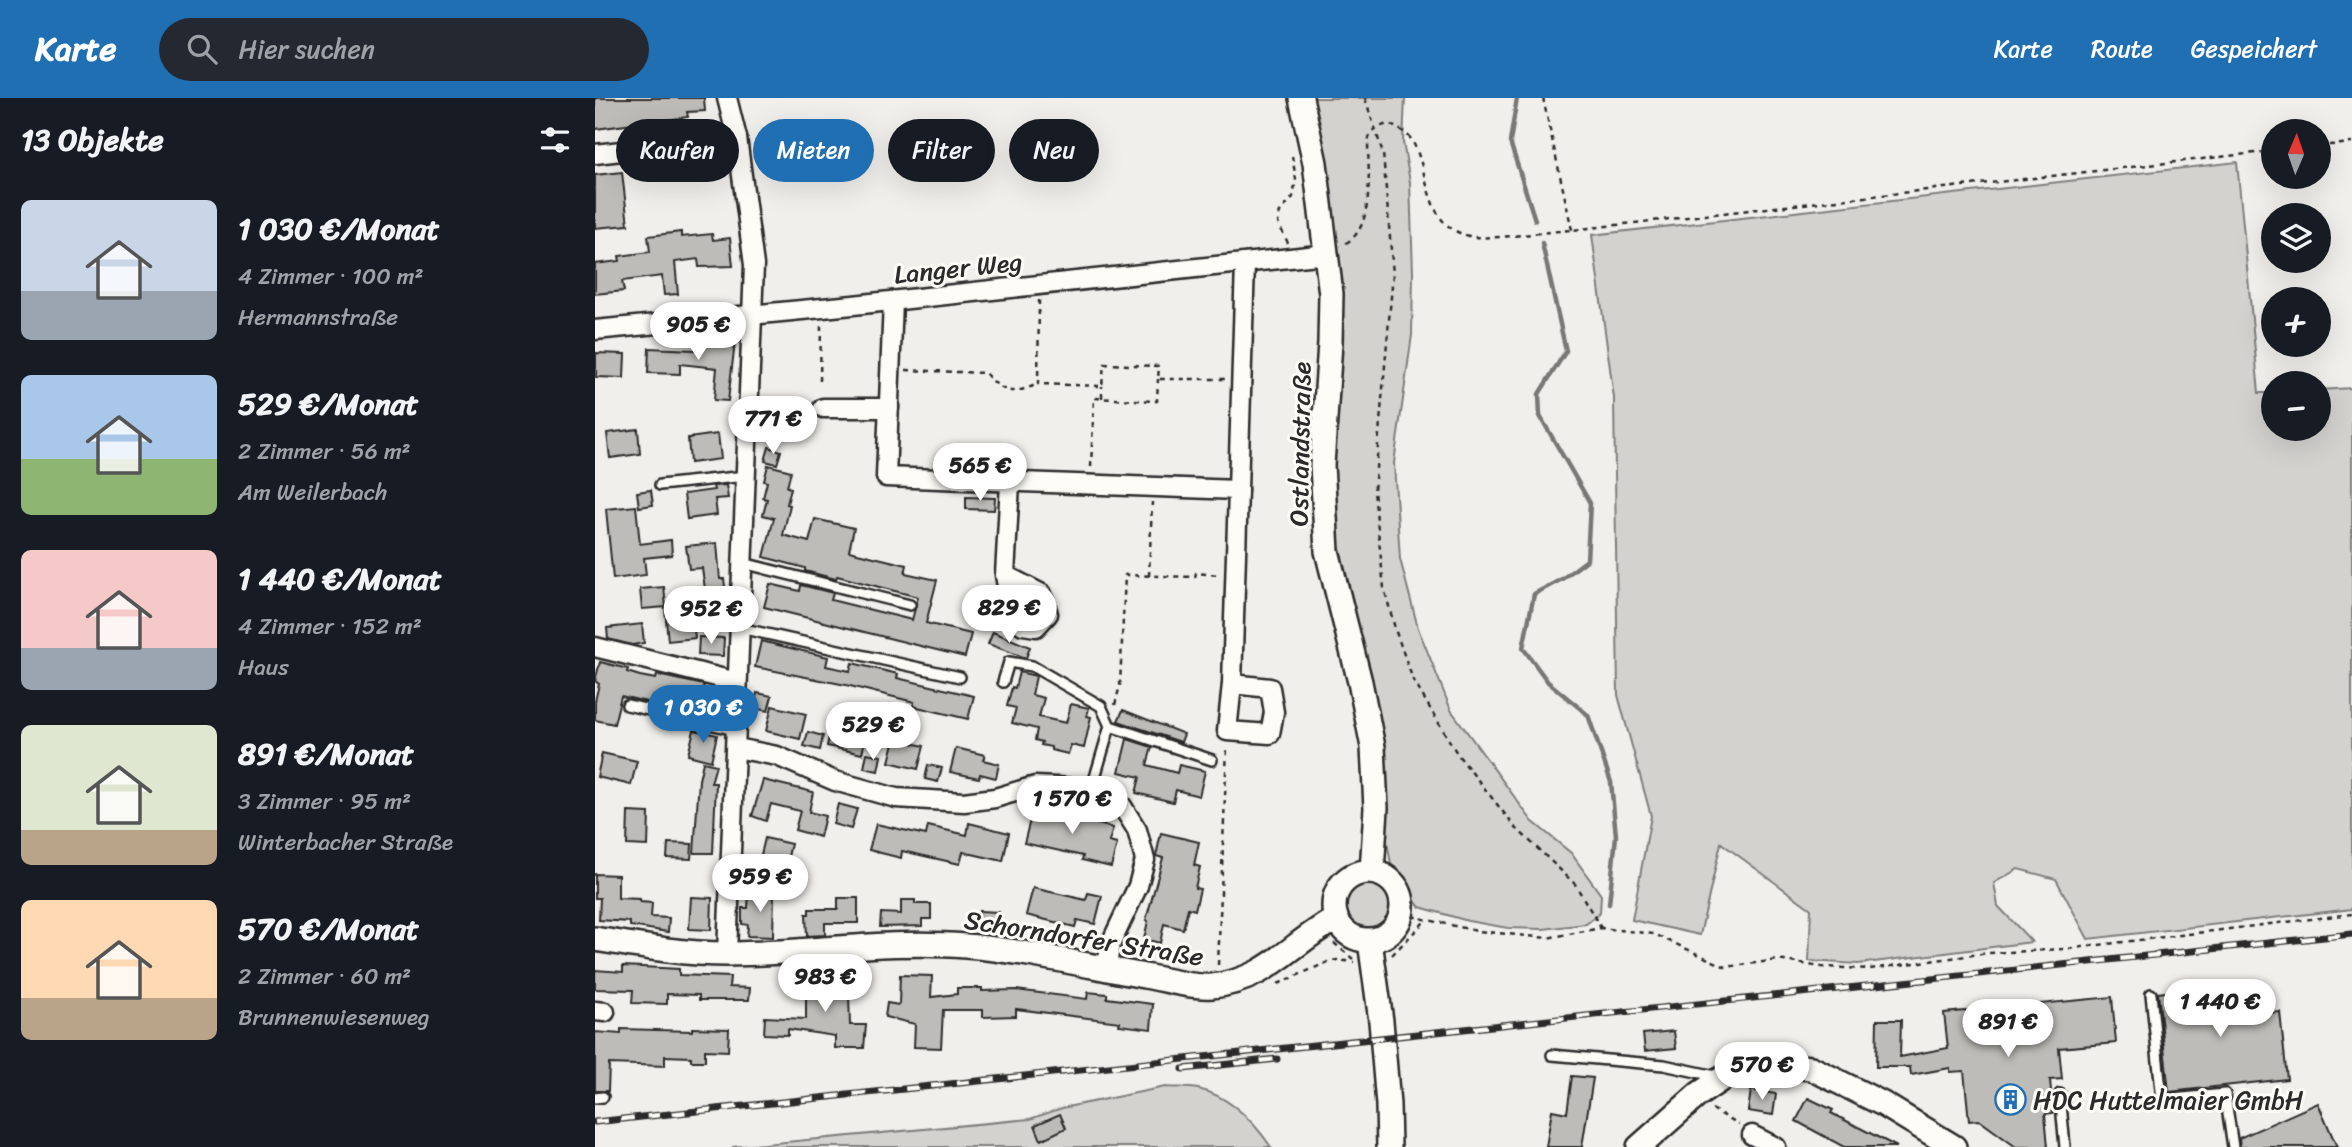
<!DOCTYPE html>
<html lang="de">
<meta charset="utf-8">
<style>
body{margin:0;font-family:Sriracha,sans-serif;background:#242831;color:#f1f3f6;height:100vh;display:flex;flex-direction:column;font-size:26px;white-space:nowrap}
*{box-sizing:border-box;margin:0}
p{font-size:23px;color:#9ea1a6}
.icon{flex:none;width:38px;height:38px;fill:none;stroke:currentColor;stroke-width:2;stroke-linecap:round;stroke-linejoin:round}
.map{position:relative;flex:1;overflow:hidden}
.details{display:flex;flex-direction:column;background:#171b24;width:595px}
.details>*{flex:none}
.guide{position:absolute;left:21px;top:21px;width:665px;height:63px;display:flex;gap:14px}
.needle{width:46px;rotate:2deg}
.controls{position:absolute;left:1666px;top:21px;display:grid;gap:14px}
.controls a{display:grid;place-items:center;width:70px;height:70px;border-radius:50%;background:#171b24;box-shadow:0 7px 28px #0002;font-size:35px}
.price{position:absolute;translate:-50% -60px;padding:0 16px;border-radius:24px;background:#fff;color:#222;font-size:23px;line-height:46px;filter:drop-shadow(0 2px 4px #0008)}
.price::after{content:'';position:absolute;left:50%;top:42px;width:21px;height:16px;margin-left:-10px;background:inherit;clip-path:polygon(0 0,100% 0,50% 100%)}
.price.selected{background:#1f6fb2;color:#fff}
ul{padding:0;list-style:none}
li{display:flex;align-items:center;gap:21px;height:175px;padding:0 21px}
li span{display:grid;place-items:center;flex:none;width:196px;height:140px;border-radius:10px;color:#555}
li>.icon{margin-inline-start:auto}
span .icon{width:84px;height:84px;fill:#fffc;stroke-width:1}
li b{font-size:30px}
h2{display:flex;justify-content:space-between;align-items:center;height:84px;padding:0 21px;font-size:30px}
.chip{padding:0 24px;border-radius:32px;background:#171b24;box-shadow:0 7px 28px #0002;font-size:24px;line-height:63px}
.chip.selected{background:#1f6fb2;color:#fff}
header{display:flex;align-items:center;gap:42px;box-sizing:border-box;height:98px;padding:0 35px;background:#1f6fb2;color:#fff}
header strong{font-size:33px}
nav{display:flex;gap:38px;margin-inline-start:auto;font-size:24px}
.search{width:490px;height:63px;background:#242831;display:flex;align-items:center;gap:18px;box-sizing:border-box;padding:0 24px;border-radius:38px;color:#9ea1a6;font-size:26px}
main{display:flex;flex:1;min-height:0}
.map>svg:first-child{display:block}
.green{fill:#d3d2cf;stroke:#7f7e7d;stroke-width:2}
.lines{fill:none;stroke-linecap:round;stroke-linejoin:round}
.stream{stroke:#777775;stroke-width:4.5}
.building{fill:#bdbcb8;stroke:#2b2b2b;stroke-width:2}
.service-casing{stroke:#2b2b2b;stroke-width:14}
.minor-casing{stroke:#2b2b2b;stroke-width:23}
.tertiary-casing{stroke:#2b2b2b;stroke-width:28}
.path{stroke:#2b2b2b;stroke-width:2.5;stroke-dasharray:5 5;stroke-linecap:butt}
.service{stroke:#fdfcf7;stroke-width:9}
.minor{stroke:#fdfcf7;stroke-width:18}
.tertiary{stroke:#fdfcf7;stroke-width:23}
.rail-casing{stroke:#2b2b2b;stroke-width:7}
.rail{stroke:#fdfcf7;stroke-width:4.5;stroke-dasharray:13;stroke-linecap:butt}
.labels{text-anchor:middle;dominant-baseline:central;stroke-width:6;stroke-linejoin:round;paint-order:stroke}
.street-label{font-size:26px;fill:#2b2b2b;stroke:#fdfcf7}
.poi-label{font-size:26px;fill:#2b2b2b;stroke:#fdfcf7;text-anchor:start}
</style>
<header>
<strong>Karte</strong>
<div class="search"><svg class="icon" aria-label="search" viewBox="0 0 24 24"><circle cx="10" cy="10" r="6"/><path d="M15 15l6 6"/></svg>Hier suchen</div>
<nav><a>Karte</a><a>Route</a><a>Gespeichert</a></nav>
</header>
<main>
<section class="details">
<h2>13 Objekte<svg class="icon" aria-label="filters" viewBox="0 0 24 24"><path d="M4 7h16M4 17h16"/><circle cx="9" cy="7" r="2"/><circle cx="15" cy="17" r="2"/></svg></h2>
<ul>
<li><span style="background:linear-gradient(#c9d6e8 65%,#9aa5b1 0)"><svg class="icon" aria-label="home" viewBox="0 0 24 24"><path d="M3 11l9-7 9 7M6 9v11h12V9"/></svg></span><div><b>1 030 €/Monat</b><p>4 Zimmer · 100 m²</p><p>Hermannstraße</p></div></li>
<li><span style="background:linear-gradient(#a9c7e8 60%,#8fb573 0)"><svg class="icon" aria-label="home" viewBox="0 0 24 24"><path d="M3 11l9-7 9 7M6 9v11h12V9"/></svg></span><div><b>529 €/Monat</b><p>2 Zimmer · 56 m²</p><p>Am Weilerbach</p></div></li>
<li><span style="background:linear-gradient(#f6c9c9 70%,#9aa5b1 0)"><svg class="icon" aria-label="home" viewBox="0 0 24 24"><path d="M3 11l9-7 9 7M6 9v11h12V9"/></svg></span><div><b>1 440 €/Monat</b><p>4 Zimmer · 152 m²</p><p>Haus</p></div></li>
<li><span style="background:linear-gradient(#dfe7d0 75%,#b9a48a 0)"><svg class="icon" aria-label="home" viewBox="0 0 24 24"><path d="M3 11l9-7 9 7M6 9v11h12V9"/></svg></span><div><b>891 €/Monat</b><p>3 Zimmer · 95 m²</p><p>Winterbacher Straße</p></div></li>
<li><span style="background:linear-gradient(#ffd9b3 70%,#b9a48a 0)"><svg class="icon" aria-label="home" viewBox="0 0 24 24"><path d="M3 11l9-7 9 7M6 9v11h12V9"/></svg></span><div><b>570 €/Monat</b><p>2 Zimmer · 60 m²</p><p>Brunnenwiesenweg</p></div></li>
</ul>
</section>
<div class="map">
<svg width="1757" height="1049" viewBox="0 0 1757 1049">
<rect width="100%" height="100%" fill="#f0efeb"/>
<filter id="ink" filterUnits="userSpaceOnUse"><feTurbulence type="fractalNoise" baseFrequency=".0143" numOctaves="2"/><feDisplacementMap in="SourceGraphic" scale="14" xChannelSelector="R" yChannelSelector="G"/><feConvolveMatrix kernelMatrix="1 2 1 2 8 2 1 2 1" color-interpolation-filters="sRGB"/></filter>
<g filter="url(#ink)">
<g class="green">
<polygon points="717,0 810,0 808,44 815,84 818,175 817,237 799,365 805,461 823,530 856,612 937,723 976,755 1006,797 1005,815 991,826 948,831 913,830 873,823 825,809 819,802 806,776 796,766 792,744 792,696 786,635 748,485 738,415"/>
<polygon points="1642,64 1664,295 1678,295 1678,331 1724,331 1724,292 1757,290 1757,811 1493,841 1461,781 1423,771 1399,785 1403,808 1437,844 1263,866 1214,863 1216,811 1126,745 1105,837 1037,822 1056,718 1023,597 1019,300 997,137"/>
<circle cx="774" cy="807" r="25"/>
<path d="M 570,989 C 580,990 593,989 603,991 C 635,998 659,1024 676,1049 L 137,1049 L 435,1021 L 467,1010 Z"/>
</g>
<g class="lines">
<g class="stream">
<polyline points="922,0 915,44 940,122"/>
<polyline points="947,145 971,253 944,296 945,318 995,405 992,462 967,481 939,496 928,550 953,584 993,617 1016,684 1021,738 1014,806"/>
</g>
</g>
<g class="building">
<polygon points="0,0 109,0 110,13 92,14 93,19 0,31"/>
<polygon points="27,74 33,127 0,130 0,77"/>
<polygon points="86,134 86,139 117,136 118,142 135,140 138,168 104,169 103,161 80,164 83,196 69,197 67,178 27,183 29,193 0,196 0,166 25,163 24,158 55,154 53,138"/>
<polygon points="103,239 140,244 133,303 119,302 122,270 85,266 85,276 53,275 54,250 101,252"/>
<polygon points="1,255 30,256 29,280 1,279"/>
<polygon points="43,331 45,356 15,360 12,335"/>
<polygon points="123,336 126,361 95,365 93,340"/>
<polygon points="174,349 186,353 182,366 170,363"/>
<polygon points="173,367 196,373 192,389 196,390 192,406 195,407 188,437 214,444 220,421 259,430 254,453 312,467 310,475 342,482 331,525 376,536 370,559 169,509 175,486 205,493 206,487 238,495 236,502 317,522 323,499 242,478 241,481 210,473 210,470 169,459 179,420 168,417 172,401 168,400 172,384 169,383"/>
<polygon points="131,387 133,400 120,401 122,417 92,421 89,396 119,392 118,388"/>
<polygon points="56,392 58,407 44,409 42,394"/>
<polygon points="371,399 400,400 399,412 371,411"/>
<polygon points="41,408 45,446 76,442 77,457 49,460 51,477 18,481 11,411"/>
<polygon points="122,445 125,481 129,481 132,503 112,505 107,470 94,471 91,448"/>
<polygon points="69,489 71,509 47,511 45,491"/>
<polygon points="96,506 100,540 73,543 70,510"/>
<polygon points="47,526 49,545 37,547 13,541 12,530"/>
<polygon points="398,534 435,549 431,560 393,546"/>
<polygon points="104,539 129,540 128,558 103,557"/>
<polygon points="166,543 233,559 231,568 255,573 257,565 303,576 302,580 379,598 373,621 318,608 319,604 251,587 160,569"/>
<polygon points="5,564 33,571 32,574 45,578 61,581 62,577 109,587 107,595 121,598 118,611 57,598 56,605 26,598 19,626 0,622 0,603 4,586 0,583"/>
<polygon points="424,574 441,578 437,597 449,600 444,619 471,625 476,606 494,610 492,618 496,619 489,650 476,647 473,656 456,652 456,649 446,647 447,644 440,642 442,631 417,625 421,610 412,608 417,589 420,590"/>
<polygon points="162,595 177,598 173,613 159,610"/>
<polygon points="177,608 211,616 205,641 171,633"/>
<polygon points="528,612 589,636 586,644 523,623"/>
<polygon points="237,625 272,633 267,656 232,648"/>
<polygon points="99,632 122,637 116,663 93,657"/>
<polygon points="213,634 228,638 225,652 209,648"/>
<polygon points="300,641 329,648 323,671 294,664"/>
<polygon points="532,641 557,649 552,667 582,675 584,667 610,673 604,698 581,692 578,704 541,695 545,679 524,674"/>
<polygon points="361,650 390,657 388,662 404,666 401,680 385,676 384,680 355,674"/>
<polygon points="7,655 42,663 36,687 2,679"/>
<polygon points="272,655 286,658 283,673 269,670"/>
<polygon points="108,664 121,667 116,685 121,685 118,755 99,755 104,682"/>
<polygon points="333,667 347,670 343,684 330,681"/>
<polygon points="168,682 218,694 214,714 230,718 225,739 200,732 205,713 176,706 171,723 157,718"/>
<polygon points="243,706 262,711 256,731 238,726"/>
<polygon points="447,708 490,719 489,722 518,730 514,744 522,746 516,769 487,762 488,758 429,745 435,722 443,723"/>
<polygon points="33,714 54,715 53,748 32,747"/>
<polygon points="374,725 414,735 408,763 368,754 365,766 307,753 306,760 274,752 281,726 331,737 333,728 372,737"/>
<polygon points="566,735 604,744 599,767 605,769 600,790 605,791 600,812 593,810 588,831 569,826 565,845 549,841 553,823 551,822 568,760 561,758"/>
<polygon points="170,740 196,746 190,771 164,765"/>
<polygon points="73,745 97,746 96,761 72,760"/>
<polygon points="0,776 23,777 23,800 45,801 45,804 57,805 56,819 74,820 73,834 35,828 35,824 4,822 5,800 0,800"/>
<polygon points="438,790 491,802 493,795 507,798 500,826 482,822 480,829 431,817"/>
<polygon points="154,793 179,794 178,839 152,838 153,827 147,826 147,810 153,810"/>
<polygon points="96,799 117,800 116,832 94,831"/>
<polygon points="243,800 263,800 263,825 230,825 230,837 212,838 211,816 214,816 214,811 243,811"/>
<polygon points="306,802 320,802 320,806 336,806 336,821 327,821 327,828 285,829 286,815 306,816"/>
<polygon points="384,813 404,814 403,837 383,834"/>
<polygon points="28,868 84,871 84,877 135,879 134,889 155,890 154,902 104,902 104,897 72,896 72,906 37,905 38,892 0,891 0,872 28,874"/>
<polygon points="305,877 337,878 336,899 362,896 362,890 387,890 387,893 421,892 492,901 493,894 512,896 512,900 558,906 556,931 524,927 525,924 421,911 421,918 388,919 388,912 348,912 346,950 319,949 320,926 290,919 292,905 304,907"/>
<polygon points="258,878 259,898 254,898 255,927 271,927 269,950 240,950 240,938 193,931 193,937 169,936 170,919 211,921 211,885 223,885 222,880"/>
<polygon points="1657,884 1661,916 1685,914 1692,981 1574,994 1563,895"/>
<polygon points="1517,899 1521,945 1464,950 1467,981 1455,982 1458,1015 1450,1016 1453,1049 1421,1049 1384,1022 1374,1023 1369,973 1355,974 1355,970 1316,977 1315,969 1281,969 1282,922 1306,922 1305,959 1353,950 1349,915"/>
<polygon points="97,930 134,931 133,953 110,952 110,963 96,963 96,959 70,958 70,968 14,966 13,993 0,993 0,934 26,936 26,931 97,933"/>
<polygon points="1079,933 1081,950 1050,953 1048,936"/>
<polygon points="977,978 998,980 987,1049 951,1049 957,1012 972,1015"/>
<polygon points="1156,992 1181,996 1178,1017 1153,1013"/>
<polygon points="1213,1000 1238,1012 1236,1015 1302,1049 1249,1049 1201,1023"/>
<polygon points="1723,1005 1742,1049 1645,1049 1644,1040"/>
<polygon points="465,1016 471,1030 446,1042 440,1027"/>
</g>
<g class="lines">
<defs>
<g id="service">
<polyline points="65,387 151,378"/>
<polyline points="148,465 315,507"/>
<polyline points="145,530 365,579"/>
<polyline points="408,584 414,564 437,568 506,608 515,628 496,693"/>
<polyline points="32,607 141,632"/>
<polyline points="515,628 617,662"/>
<polyline points="1556,896 1567,1002 1630,996 1638,1049"/>
<polyline points="957,957 1069,967 1125,979"/>
<polyline points="1465,996 1470,1049"/>
<polyline points="0,1000 8,999"/>
</g>
<g id="minor">
<polyline points="132,0 142,40 159,167 132,856"/>
<polyline points="0,56 142,40"/>
<polyline points="298,203 291,379 643,392"/>
<polyline points="0,232 258,207 732,156"/>
<polyline points="228,310 294,310"/>
<polyline points="410,477 447,496 453,516 441,529 428,527 417,517 410,477 415,385"/>
<polyline points="0,549 142,584"/>
<polyline points="637,586 675,590 679,614 675,636 632,633 637,586 650,165"/>
<polyline points="141,650 182,658 240,683 301,700 369,704 400,700 440,688 481,690 498,694 527,708 542,732 550,762 543,788 516,845 511,871"/>
<polyline points="0,913 10,914"/>
<polyline points="1157,1037 1181,1049"/>
</g>
<g id="tertiary">
<polyline points="706,0 720,65 736,196 735,245 727,367 732,453 765,584 778,649 781,710 777,774"/>
<circle cx="773" cy="808" r="34"/>
<path d="M 0,841 C 43,848 88,856 132,856 C 212,856 290,841 371,848 C 431,853 489,867 549,878 C 570,881 596,890 617,888 C 674,882 695,845 741,821"/>
<polyline points="775,843 786,923 793,1007 794,1049"/>
<polyline points="1044,1049 1104,996 1128,980 1147,971 1173,966 1216,970 1288,1006 1359,1049"/>
</g>
</defs>
<use href="#service" class="service-casing"/>
<use href="#minor" class="minor-casing"/>
<use href="#tertiary" class="tertiary-casing"/>
<g class="path">
<polyline points="770,0 788,55 798,176 779,393 789,490 801,534 818,582 863,657 920,729 980,786 1006,830"/>
<polyline points="948,0 977,132"/>
<polyline points="1724,48 1757,45"/>
<polyline points="693,145 683,125 685,114 698,99 701,81 697,58"/>
<path d="M 751,145 C 780,129 773,73 773,44 C 776,30 781,29 794,26 C 802,30 811,34 816,41 C 836,73 827,127 874,138 C 896,143 952,133 977,132 L 1678,53"/>
<polyline points="444,202 443,286 507,288 509,266 564,268 563,281 632,281"/>
<path d="M 311,272 L 390,275 C 409,296 416,297 443,286"/>
<polyline points="225,283 226,228"/>
<polyline points="507,300 507,288"/>
<polyline points="169,309 211,312"/>
<polyline points="496,369 499,300 562,303 563,281"/>
<polyline points="554,478 557,404"/>
<polyline points="520,607 525,587 530,477 600,479 601,475 623,477"/>
<polyline points="807,816 882,833 952,840 1006,830 1059,836 1131,869 1183,862 1227,869 1275,871 1393,855 1471,851 1757,816"/>
<polyline points="739,845 758,861"/>
<polyline points="797,857 831,822"/>
<polyline points="623,867 632,650"/>
<polyline points="683,886 733,864 742,862 759,864"/>
<polyline points="1117,1011 1144,1026"/>
</g>
<use href="#service" class="service"/>
<use href="#minor" class="minor"/>
<use href="#tertiary" class="tertiary"/>
<defs>
<g id="rail">
<polyline points="588,971 682,961"/>
<polyline points="0,1024 1757,836"/>
</g>
</defs>
<use href="#rail" class="rail-casing"/>
<use href="#rail" class="rail"/>
</g>
</g>
<defs>
<symbol id="building-ring" viewBox="-11 -11 22 22"><circle r="9.5" fill="#fdfcf7" stroke="#1f6fb2" stroke-width="1.5"/><path d="M-4-6H4V6H1V3H-1V6H-4ZM-2.5-4.3h1.7v1.8h-1.7ZM.8-4.3h1.7v1.8H.8ZM-2.5-1h1.7V.8h-1.7ZM.8-1h1.7V.8H.8Z" fill="#1f6fb2"/></symbol>
</defs>
<g fill-rule="evenodd">
<use href="#building-ring" x="1398" y="984" width="35" height="35"/>
</g>
<g class="labels">
<g class="street-label">
<text transform="translate(363 170) rotate(-6)">Langer Weg</text>
<text transform="translate(705 346) rotate(-89)">Ostlandstraße</text>
<text transform="translate(489 840) rotate(9)">Schorndorfer Straße</text>
</g>
<g class="poi-label">
<text x="1438" y="1002">HDC Huttelmaier GmbH</text>
</g>
</g>
</svg>
<div class="controls">
<a><svg class="needle" viewBox="-14 -14 28 28"><path d="M0-13l5 13h-10z" fill="#e53935"/><path d="M0 13l5-13h-10z" fill="#9ea1a6"/></svg></a>
<a><svg class="icon" aria-label="layers" viewBox="0 0 24 24"><path d="M12 4l9 5-9 5-9-5zM3 14l9 5 9-5"/></svg></a>
<a>+</a>
<a>−</a>
</div>
<b class="price" style="left:103px;top:264px">905 €</b>
<b class="price" style="left:178px;top:358px">771 €</b>
<b class="price" style="left:385px;top:405px">565 €</b>
<b class="price" style="left:414px;top:547px">829 €</b>
<b class="price" style="left:116px;top:548px">952 €</b>
<b class="price selected" style="left:108px;top:647px">1 030 €</b>
<b class="price" style="left:278px;top:664px">529 €</b>
<b class="price" style="left:477px;top:738px">1 570 €</b>
<b class="price" style="left:165px;top:816px">959 €</b>
<b class="price" style="left:230px;top:916px">983 €</b>
<b class="price" style="left:1625px;top:941px">1 440 €</b>
<b class="price" style="left:1413px;top:961px">891 €</b>
<b class="price" style="left:1167px;top:1004px">570 €</b>
<div class="guide">
<a class="chip">Kaufen</a>
<a class="chip selected">Mieten</a>
<a class="chip">Filter</a>
<a class="chip">Neu</a>
</div>
</div>
</main>
